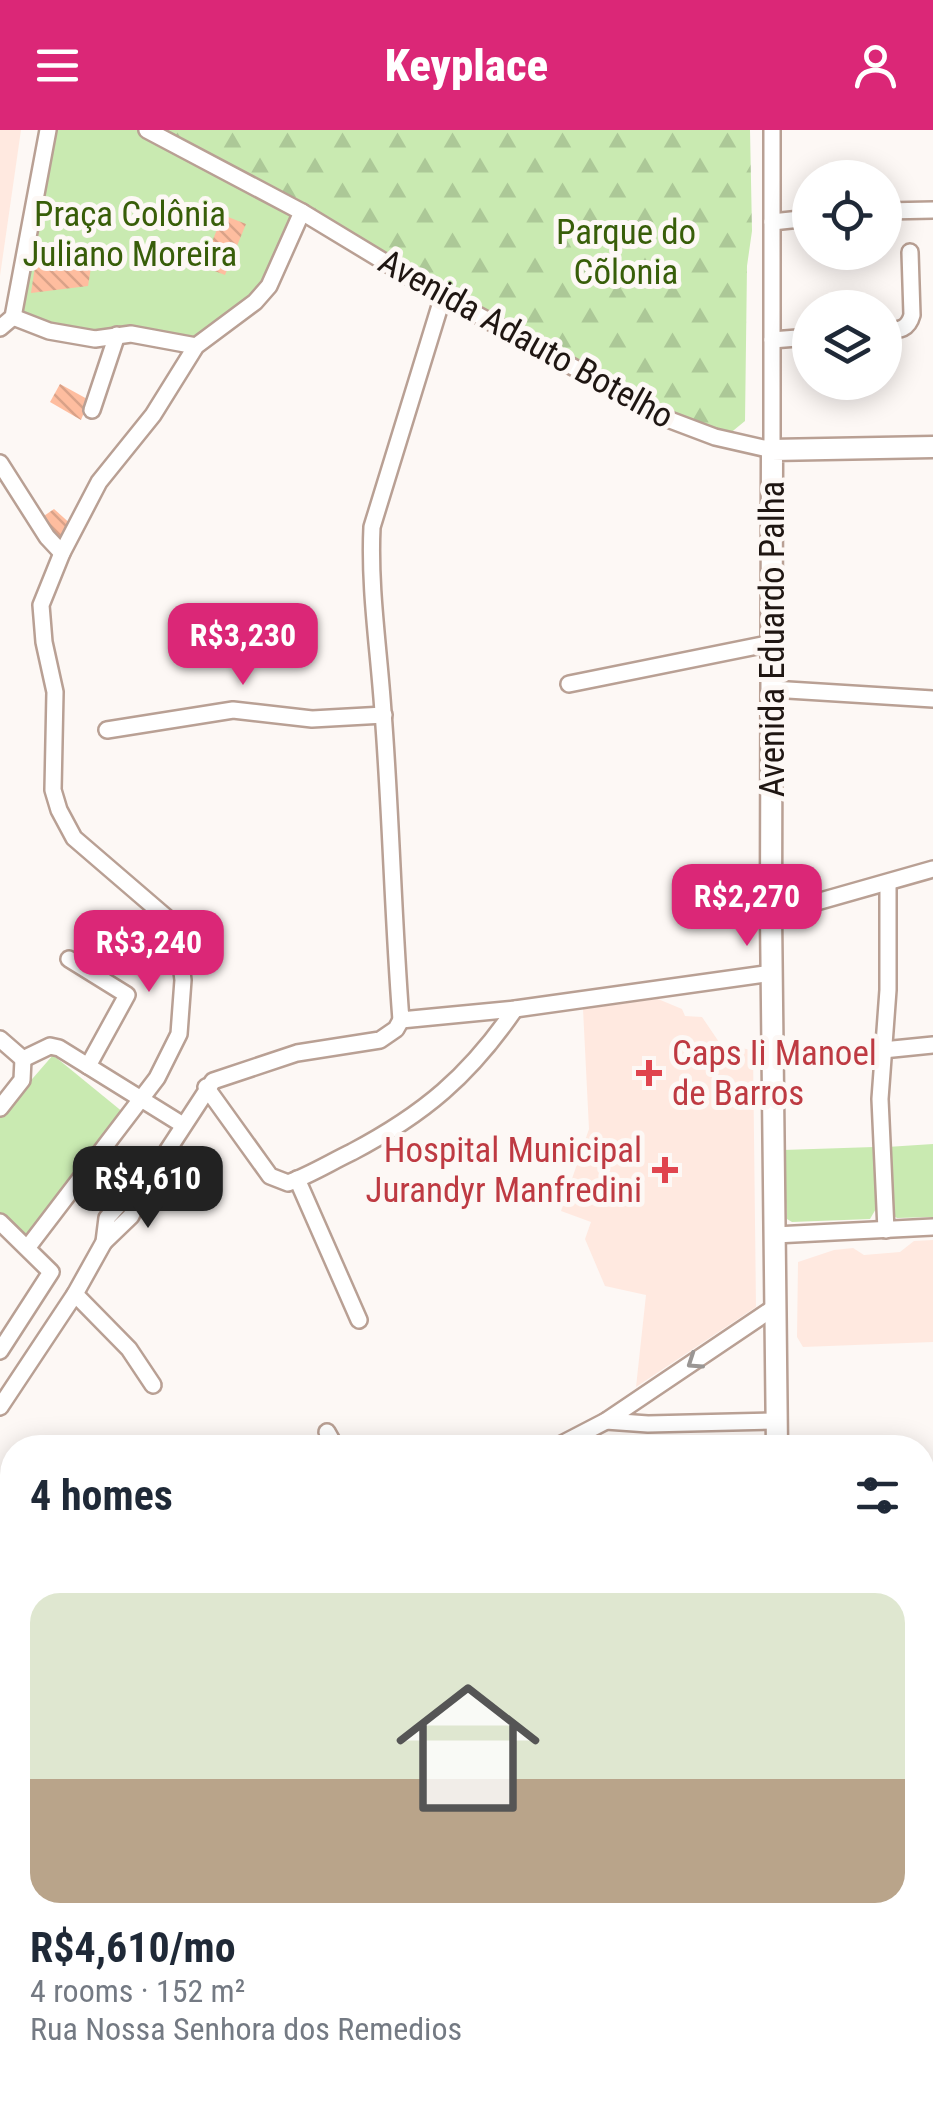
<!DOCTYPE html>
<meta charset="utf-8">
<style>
body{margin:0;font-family:"Roboto Condensed",sans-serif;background:#f2f2f3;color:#1f2937;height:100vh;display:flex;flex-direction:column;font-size:38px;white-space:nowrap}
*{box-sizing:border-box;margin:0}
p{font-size:32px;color:#747a83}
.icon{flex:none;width:55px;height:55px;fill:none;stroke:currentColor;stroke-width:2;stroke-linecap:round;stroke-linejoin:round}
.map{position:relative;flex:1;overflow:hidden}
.details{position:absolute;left:0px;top:1305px;width:935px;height:672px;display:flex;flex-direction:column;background:#fff;border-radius:40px 40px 0 0;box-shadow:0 5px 25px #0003}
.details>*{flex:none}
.controls{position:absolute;left:792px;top:30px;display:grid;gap:20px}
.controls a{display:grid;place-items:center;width:110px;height:110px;border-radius:50%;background:#fff;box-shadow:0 5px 25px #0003;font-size:50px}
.price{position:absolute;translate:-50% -85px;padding:0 22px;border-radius:20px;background:#db2777;color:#fff;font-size:32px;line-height:65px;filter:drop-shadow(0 2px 5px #0008)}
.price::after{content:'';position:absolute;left:50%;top:60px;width:30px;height:22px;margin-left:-15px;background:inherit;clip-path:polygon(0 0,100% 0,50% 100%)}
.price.active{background:#222;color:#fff}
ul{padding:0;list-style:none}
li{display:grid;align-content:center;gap:20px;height:530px;padding:0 30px}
li span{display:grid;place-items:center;height:310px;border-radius:30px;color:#555}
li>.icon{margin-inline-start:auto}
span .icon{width:180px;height:180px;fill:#fffc;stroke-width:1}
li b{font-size:42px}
h2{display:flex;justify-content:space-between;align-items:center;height:120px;padding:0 30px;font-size:42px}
header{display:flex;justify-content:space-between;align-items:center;height:130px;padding:0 30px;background:#db2777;color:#fff;font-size:45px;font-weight:800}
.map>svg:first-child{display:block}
.built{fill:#ffe9e0}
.forest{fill:url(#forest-firs)}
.park{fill:#c9eab1}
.building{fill:url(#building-back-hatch)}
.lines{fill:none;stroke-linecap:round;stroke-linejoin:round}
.minor-casing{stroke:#b9a094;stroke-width:20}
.tertiary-casing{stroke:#b9a094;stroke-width:25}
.minor{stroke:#fff;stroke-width:15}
.tertiary{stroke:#fff;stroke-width:20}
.oneway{stroke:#9a9694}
.health-dot{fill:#e0444e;stroke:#fdf8f5;stroke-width:4}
.labels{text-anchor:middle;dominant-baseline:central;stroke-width:10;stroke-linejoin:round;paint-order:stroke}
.park-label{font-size:35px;fill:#385e09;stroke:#fdf8f5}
.street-label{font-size:35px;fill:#1f1612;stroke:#fdf8f5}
.health-label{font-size:35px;fill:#be3a42;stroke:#fdf8f5;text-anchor:start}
</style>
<header><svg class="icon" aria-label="menu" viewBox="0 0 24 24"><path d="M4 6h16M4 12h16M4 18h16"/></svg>Keyplace<svg class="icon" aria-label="person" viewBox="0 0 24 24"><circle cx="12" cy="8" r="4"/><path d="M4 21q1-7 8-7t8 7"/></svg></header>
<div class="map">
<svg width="933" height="1977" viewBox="0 0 933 1977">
<defs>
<pattern id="forest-firs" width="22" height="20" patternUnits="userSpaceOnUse" patternTransform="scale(2.5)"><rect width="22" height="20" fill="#c9eab1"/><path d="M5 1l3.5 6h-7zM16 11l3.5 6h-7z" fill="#acc897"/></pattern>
<pattern id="building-back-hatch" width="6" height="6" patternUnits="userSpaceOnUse" patternTransform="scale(2.5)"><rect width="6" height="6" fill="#febd9f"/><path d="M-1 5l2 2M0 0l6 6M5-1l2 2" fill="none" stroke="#d9a288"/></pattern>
</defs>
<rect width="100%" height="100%" fill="#fdf8f5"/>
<g class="built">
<polygon points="0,0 21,0 0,146"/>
<polygon points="658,869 682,879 685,886 702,887 721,915 753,920 756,1177 636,1257 646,1165 605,1156 585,1109 591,1092 561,1081 589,999 583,879"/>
<polygon points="933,1110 933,1212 803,1217 797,1207 798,1132 834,1120 853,1118 864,1125 900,1122 914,1111"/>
</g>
<polygon class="forest" points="149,0 750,0 752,101 747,136 745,291 723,309 668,284"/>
<g class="park">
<polygon points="51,0 141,0 300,84 266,154 197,214 72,201 13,187"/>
<polygon points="53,925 124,983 26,1105 0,1083 0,986"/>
<polygon points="933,1014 933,1087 897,1088 891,1084 887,1017"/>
<polygon points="874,1017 877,1077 870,1089 792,1092 787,1089 783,1020"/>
<polygon points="0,1658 12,1677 12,1965 353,1965 360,1977 0,1977"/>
<polygon points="922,1758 933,1763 933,1907 923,1906"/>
</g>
<g class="building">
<polygon points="223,85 246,94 225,145 202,136"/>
<polygon points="38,116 93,125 88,156 31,163"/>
<polygon points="60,254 89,270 81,290 50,272"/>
<polygon points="54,379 73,396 60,420 38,390"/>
</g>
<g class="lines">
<defs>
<g id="minor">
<polyline points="147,0 302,82 421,154 670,290 715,307 772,320 772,0"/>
<polyline points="885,81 933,80"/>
<polyline points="772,92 810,88"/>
<path d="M 443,166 L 372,397 C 369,459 379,520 383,582 C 391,685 393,788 401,890 L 515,879 L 772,843"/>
<polyline points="13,187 49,201 95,209 131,204 196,216"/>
<polyline points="0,198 13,187 48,0"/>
<path d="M 885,201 C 899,200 908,200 912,185 L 910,122"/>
<polyline points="772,210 810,207"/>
<polyline points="92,280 117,205"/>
<polyline points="0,333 47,407 62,423"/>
<polyline points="569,554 772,513"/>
<polyline points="772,559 933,569"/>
<polyline points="107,600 233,580 312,589 384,585"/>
<polyline points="771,785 933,739"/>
<polyline points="69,829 127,865 88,936"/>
<polyline points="0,909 23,929"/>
<polyline points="883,920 933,915"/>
<polyline points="23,929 50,916 59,918 183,995"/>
<path d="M 206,957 L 270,1046 L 288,1053 C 310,1045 331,1032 352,1022 C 424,984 469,946 515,879"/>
<polyline points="0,978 22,950 23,929"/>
<polyline points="297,1049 359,1190"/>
<polyline points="0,1092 51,1142 0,1221"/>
<polyline points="886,1100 880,969 888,860 888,753"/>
<polyline points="775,1105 933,1097"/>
<polyline points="104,1112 131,1086 145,1055 213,951 297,923 380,910 396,899 401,890"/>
<polyline points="28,1117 157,948 179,904 183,850 179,819 167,788 74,708 59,680 53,660 55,562 44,512 41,475 62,423 99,352 153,285 196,216 255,172 269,156 302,82"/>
<polyline points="75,1164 129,1219 153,1255"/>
<polyline points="0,1277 75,1164 104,1112 107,1088 123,1070 145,1055"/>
<polyline points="606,1291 648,1294 777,1291"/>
<polyline points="327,1302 336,1318"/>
<polyline points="554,1318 606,1291 775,1177"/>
<polyline points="0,1374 12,1387"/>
<polyline points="922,1401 933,1401"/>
<polyline points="0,1630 12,1646"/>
<polyline points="922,1758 933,1763"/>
<polyline points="924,1907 933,1895"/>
<polyline points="378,1965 384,1977"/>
<polyline points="568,1965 569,1977"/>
<polyline points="867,1965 870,1977"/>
</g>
<g id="tertiary">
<polyline points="777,1318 771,785 772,320 933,317"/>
<polyline points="779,1977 780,1965"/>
</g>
</defs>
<use href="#minor" class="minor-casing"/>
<use href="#tertiary" class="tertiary-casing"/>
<use href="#minor" class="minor"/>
<use href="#tertiary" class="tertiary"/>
</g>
<defs><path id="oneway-chevron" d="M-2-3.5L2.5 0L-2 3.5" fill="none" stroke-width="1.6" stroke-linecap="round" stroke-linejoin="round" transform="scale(2.5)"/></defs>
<use class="oneway" href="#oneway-chevron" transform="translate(694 1232) rotate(146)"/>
<g class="health-dot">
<path d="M644 928h10v10h10v10h-10v10h-10v-10h-10v-10h10z"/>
<path d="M660 1025h10v10h10v10h-10v10h-10v-10h-10v-10h10z"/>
</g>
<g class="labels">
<g class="park-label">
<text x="130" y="84">Praça Colônia<tspan x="130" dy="40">Juliano Moreira</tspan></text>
<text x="626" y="102">Parque do<tspan x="626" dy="40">Cõlonia</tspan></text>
</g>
<g class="street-label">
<text transform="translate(526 209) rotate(29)">Avenida Adauto Botelho</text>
<text transform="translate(772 509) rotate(-90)">Avenida Eduardo Palha</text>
</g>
<g class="health-label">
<text x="672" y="923">Caps Ii Manoel<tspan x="672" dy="40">de Barros</tspan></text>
<text x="642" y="1020" text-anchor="end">Hospital Municipal<tspan x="642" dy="40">Jurandyr Manfredini</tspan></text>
</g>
</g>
</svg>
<div class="controls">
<a><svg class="icon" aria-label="locate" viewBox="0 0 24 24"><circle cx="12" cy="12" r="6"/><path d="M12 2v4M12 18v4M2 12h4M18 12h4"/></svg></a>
<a><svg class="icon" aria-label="layers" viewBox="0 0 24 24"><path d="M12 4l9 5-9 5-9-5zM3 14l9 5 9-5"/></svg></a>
</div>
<b class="price" style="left:243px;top:558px">R$3,230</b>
<b class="price" style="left:747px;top:819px">R$2,270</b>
<b class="price" style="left:149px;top:865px">R$3,240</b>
<b class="price active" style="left:148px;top:1101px">R$4,610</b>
<section class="details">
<h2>4 homes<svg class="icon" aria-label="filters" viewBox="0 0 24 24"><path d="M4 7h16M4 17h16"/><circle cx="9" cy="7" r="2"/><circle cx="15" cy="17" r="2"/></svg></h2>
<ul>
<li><span style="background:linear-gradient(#dfe7d0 60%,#b9a48a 0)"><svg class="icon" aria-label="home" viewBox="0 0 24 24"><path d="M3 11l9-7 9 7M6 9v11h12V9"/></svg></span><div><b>R$4,610/mo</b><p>4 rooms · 152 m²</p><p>Rua Nossa Senhora dos Remedios</p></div></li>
</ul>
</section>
</div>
